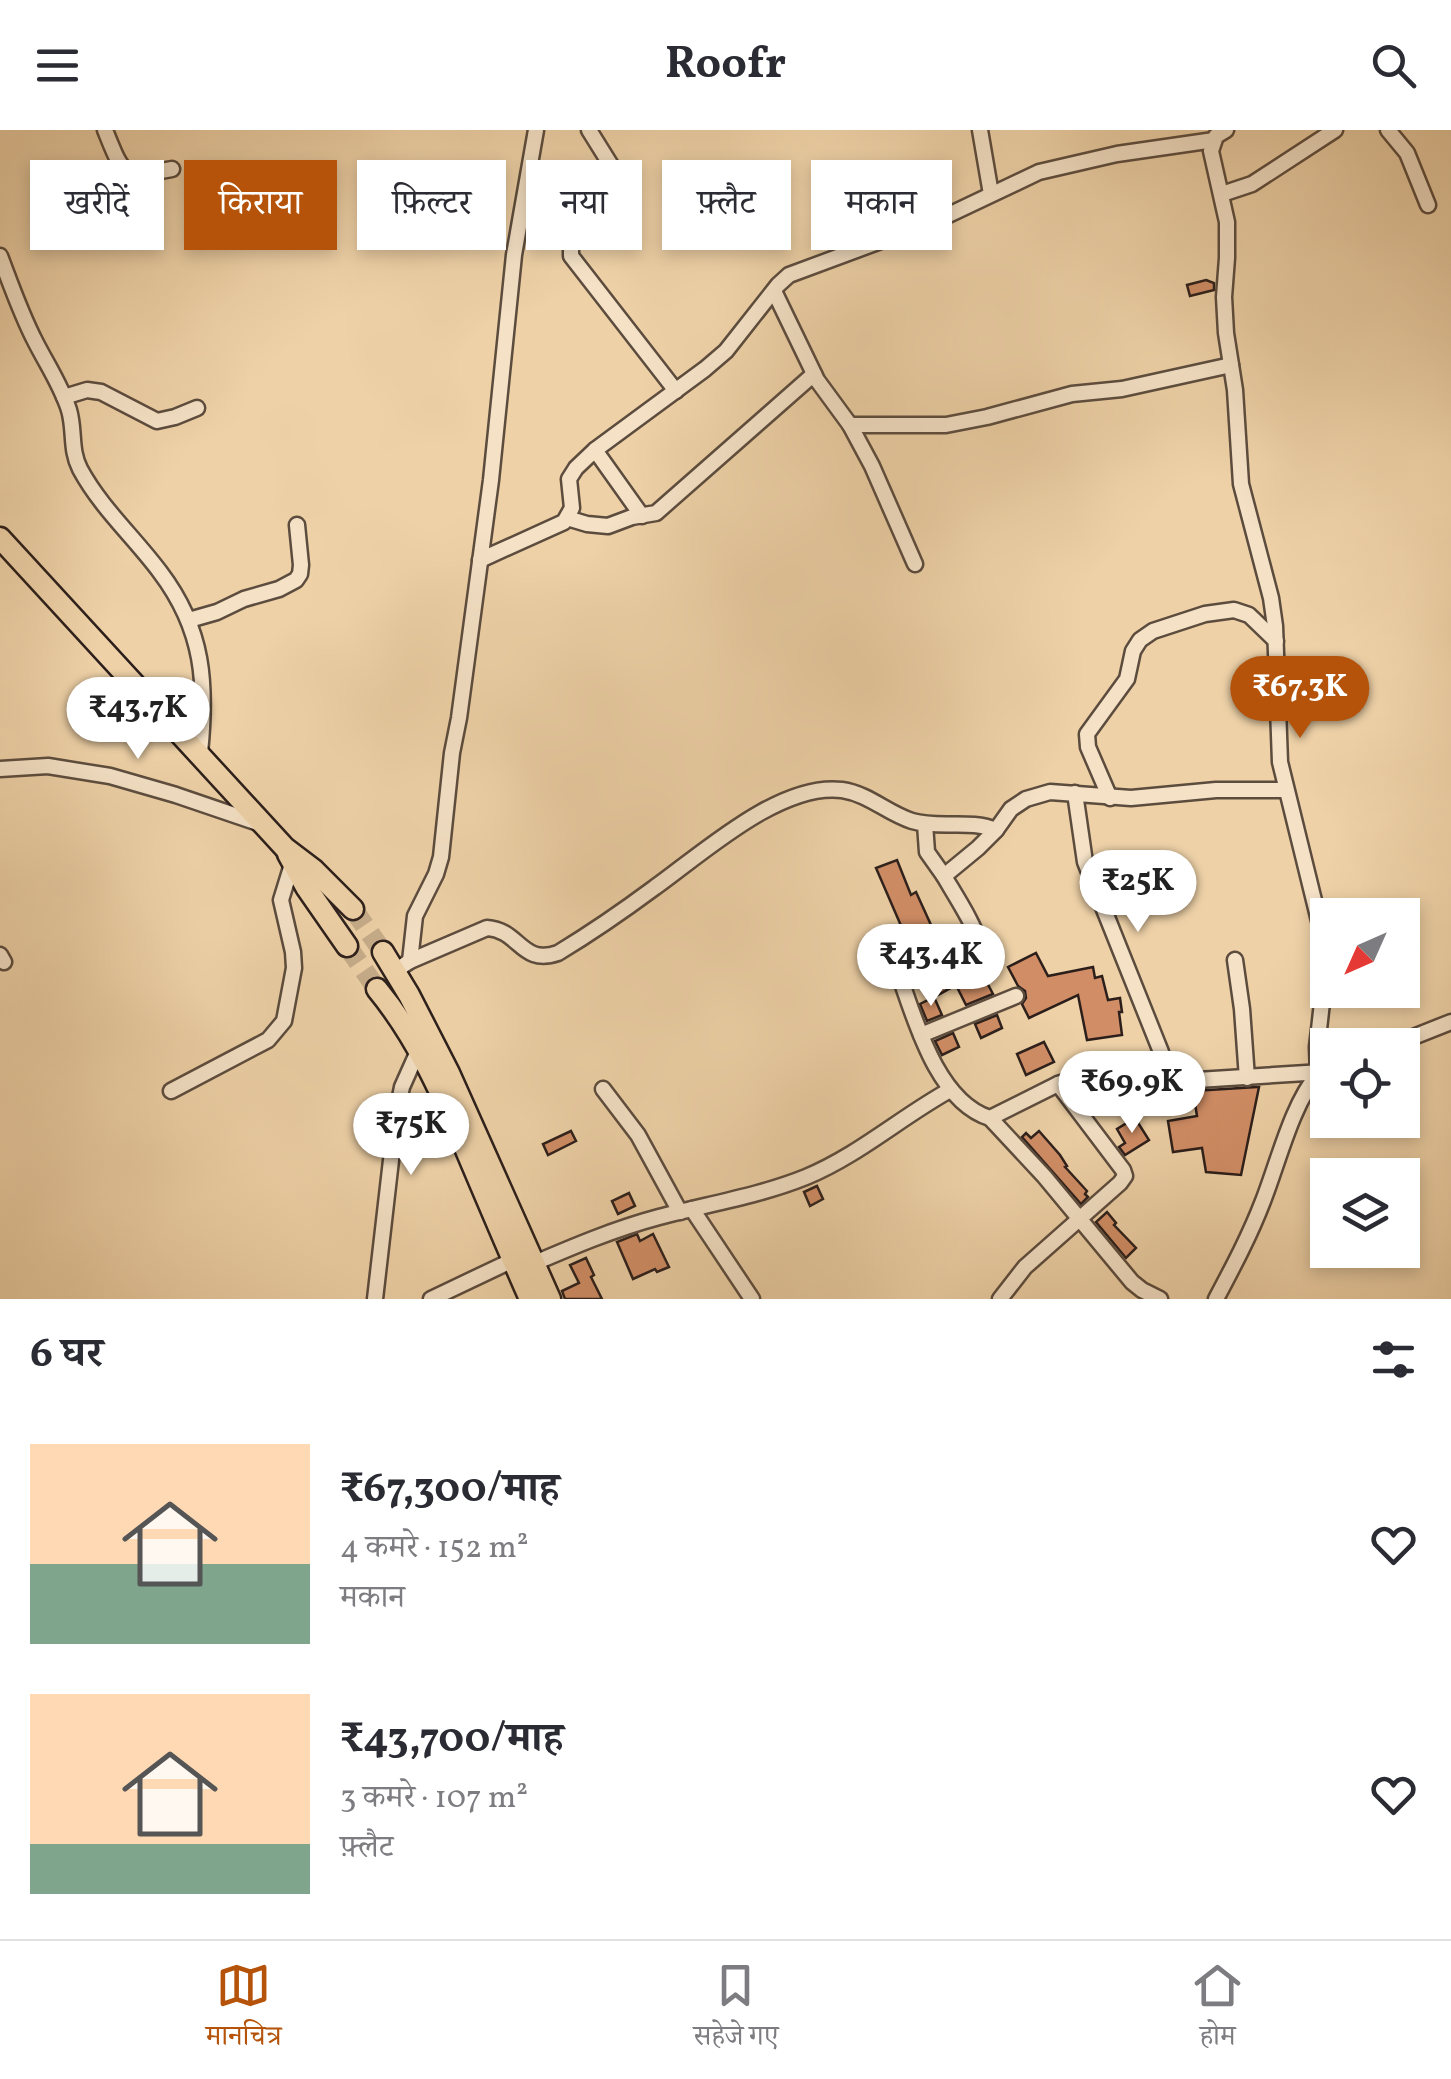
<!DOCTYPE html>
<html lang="hi">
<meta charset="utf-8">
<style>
body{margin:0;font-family:Vollkorn,"Noto Serif Devanagari",serif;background:#f2f2f3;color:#2b2b33;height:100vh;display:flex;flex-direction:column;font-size:38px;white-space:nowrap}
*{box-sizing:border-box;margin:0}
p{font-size:32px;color:#7c7c81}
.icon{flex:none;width:55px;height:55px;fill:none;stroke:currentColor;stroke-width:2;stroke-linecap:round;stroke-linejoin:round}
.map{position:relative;height:1169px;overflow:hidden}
.side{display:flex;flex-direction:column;background:#fff;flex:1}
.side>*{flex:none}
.guide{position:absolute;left:30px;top:30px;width:1392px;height:90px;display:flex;gap:20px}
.needle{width:65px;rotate:225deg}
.controls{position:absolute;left:1310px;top:768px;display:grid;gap:20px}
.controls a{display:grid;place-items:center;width:110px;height:110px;border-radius:0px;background:#fff;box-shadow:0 5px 15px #0003;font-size:50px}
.price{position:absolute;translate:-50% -85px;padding:0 22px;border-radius:35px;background:#fff;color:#222;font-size:32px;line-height:65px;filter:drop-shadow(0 2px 5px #0008)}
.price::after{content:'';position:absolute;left:50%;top:60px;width:30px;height:22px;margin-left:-15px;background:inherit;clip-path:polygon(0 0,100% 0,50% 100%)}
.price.on{background:#b45309;color:#fff}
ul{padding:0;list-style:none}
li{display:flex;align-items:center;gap:30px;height:250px;padding:0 30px}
li span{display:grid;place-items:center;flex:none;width:280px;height:200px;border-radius:0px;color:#555}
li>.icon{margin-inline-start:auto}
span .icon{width:120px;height:120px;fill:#fffc;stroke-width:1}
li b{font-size:42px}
h2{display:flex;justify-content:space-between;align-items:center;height:120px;padding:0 30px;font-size:42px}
.tag{padding:0 35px;border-radius:0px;background:#fff;box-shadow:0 5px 15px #0003;font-size:35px;line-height:90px}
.tag.on{background:#b45309;color:#fff}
header{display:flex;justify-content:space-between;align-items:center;height:130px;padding:0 30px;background:#fff;font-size:45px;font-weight:700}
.menu{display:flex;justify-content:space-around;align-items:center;height:140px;border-top:2px solid #e1e1e2;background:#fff;font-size:28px;color:#7c7c81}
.menu a{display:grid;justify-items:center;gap:5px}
.menu .on{color:#b45309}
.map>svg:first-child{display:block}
.building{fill:#d18e66;stroke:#2c1f1b;stroke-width:2.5}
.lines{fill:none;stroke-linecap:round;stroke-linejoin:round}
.highway-tunnel{stroke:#c7ad8b;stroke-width:20;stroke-dasharray:20 10;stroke-linecap:butt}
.minor-casing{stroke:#5c4c3e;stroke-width:19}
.highway-casing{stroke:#2c1f1b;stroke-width:25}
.minor{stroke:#f4e1c6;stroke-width:14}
.highway{stroke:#eed1a7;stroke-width:20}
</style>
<header><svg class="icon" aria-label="menu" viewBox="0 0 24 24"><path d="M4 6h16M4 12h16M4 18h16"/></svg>Roofr<svg class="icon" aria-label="search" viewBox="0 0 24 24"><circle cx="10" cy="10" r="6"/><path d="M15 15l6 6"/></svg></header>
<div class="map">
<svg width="1451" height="1169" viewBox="0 0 1451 1169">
<rect width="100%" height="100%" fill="#eed1a7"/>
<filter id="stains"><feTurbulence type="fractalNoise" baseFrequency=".002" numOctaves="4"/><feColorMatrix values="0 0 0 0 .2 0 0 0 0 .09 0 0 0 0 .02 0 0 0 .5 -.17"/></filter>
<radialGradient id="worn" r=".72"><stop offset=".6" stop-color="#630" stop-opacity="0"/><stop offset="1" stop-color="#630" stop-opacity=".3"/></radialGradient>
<g class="building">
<polygon points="1206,150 1214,153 1214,160 1190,166 1187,155"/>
<polygon points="897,730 911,765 916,762 931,795 875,822 871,813 902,798 876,738"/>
<polygon points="1036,823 1048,846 1093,837 1095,848 1102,846 1108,870 1120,868 1122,882 1119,882 1122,905 1087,910 1078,865 1029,888 1022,874 1026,868 1025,861 1018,856 1008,837"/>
<polygon points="948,840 956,855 938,865 929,850"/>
<polygon points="983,845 993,864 966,875 957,857"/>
<polygon points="934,867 942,885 927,891 920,874"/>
<polygon points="997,885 1002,898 981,908 975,894"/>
<polygon points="953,903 959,917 942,925 935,911"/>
<polygon points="1044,912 1054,932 1026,945 1017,924"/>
<polygon points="1257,957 1259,957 1241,1045 1206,1042 1202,1018 1173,1022 1168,991 1197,986 1193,961"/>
<polygon points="1135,988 1149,1010 1125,1025 1119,1017 1125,1013 1117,999"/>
<polygon points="571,1001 576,1011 548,1025 543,1014"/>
<polygon points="1039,1001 1060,1025 1067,1036 1065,1037 1087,1061 1085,1064 1088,1067 1081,1074 1022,1007 1026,1003 1031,1008"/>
<polygon points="817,1056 823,1069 810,1076 804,1062"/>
<polygon points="629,1063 635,1076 618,1084 612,1071"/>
<polygon points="1107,1082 1116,1093 1114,1095 1136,1118 1126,1128 1096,1092"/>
<polygon points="637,1104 640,1111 653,1104 669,1137 657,1142 655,1139 633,1149 617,1112"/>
<polygon points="586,1128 594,1145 591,1147 602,1169 565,1169 562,1161 579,1153 570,1135"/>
</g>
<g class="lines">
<g class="highway-tunnel">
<polyline points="353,779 383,822"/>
<polyline points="347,816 377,859"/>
</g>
<defs>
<g id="minor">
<path d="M 105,0 C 124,47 122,48 172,39"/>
<polyline points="589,0 622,53 623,63 571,113 571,126 676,261"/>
<polyline points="980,0 991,64"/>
<polyline points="1388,0 1407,23 1428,75"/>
<polyline points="1222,64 1252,54 1335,0"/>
<path d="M 0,126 C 11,155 21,184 35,211 C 46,233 61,255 69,280 C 75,300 70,320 80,339 C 101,378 134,407 160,442 C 204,500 207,554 200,623"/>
<polyline points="774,161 817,250 850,295 872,336 915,434"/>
<polyline points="64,267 87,260 101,262 157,291 175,287 197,278"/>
<polyline points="850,295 946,295 987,287 1072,264 1122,259 1231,235"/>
<polyline points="595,320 642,386"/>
<polyline points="567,388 587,394 608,396 632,387 656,383 814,244"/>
<polyline points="480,430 564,392 572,378 569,349 576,338 595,320 705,239 726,221 778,155 789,145 940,89 1039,42 1117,24 1214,10"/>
<polyline points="189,490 217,482 244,469 279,459 296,450 300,444 301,435 297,395"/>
<polyline points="0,639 48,636 110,646 176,665 261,694"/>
<polyline points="1075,663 1085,732 1161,922 1166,952"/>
<polyline points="1110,668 1088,617 1087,604 1127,549 1133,521 1140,510 1153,501 1205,484 1234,480 1249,485 1276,511"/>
<polyline points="925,694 927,722 944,746"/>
<path d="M 996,700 L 978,718 L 944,746 C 950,757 981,804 977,813 C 976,815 972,816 970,818 L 910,847 L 903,856 C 918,900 941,973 990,988 L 1058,954 L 1106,938 L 1166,952 L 1322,942"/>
<polyline points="0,825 4,832"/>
<polyline points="1235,830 1242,879 1247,948"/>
<polyline points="410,831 415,786 436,744 441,727 452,623 459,588 491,350 514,125 536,0"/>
<path d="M 395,841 L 410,831 L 487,798 C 520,800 521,836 558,823 C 591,803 623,781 654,758 C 702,724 780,652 842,660 C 869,664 887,683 912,691 C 939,699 971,689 996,700 L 1011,679 L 1026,669 L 1050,662 L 1131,668 L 1216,660 L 1285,660"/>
<polyline points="921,905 1016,866"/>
<polyline points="1393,915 1451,892"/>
<polyline points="603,959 638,1005 680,1082"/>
<polyline points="171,961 268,910 284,891 294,838 293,822 281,770 293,731"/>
<polyline points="990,988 1044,1046 1132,1152 1142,1160 1160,1169"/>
<polyline points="692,1079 752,1169"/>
<path d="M 530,1135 C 572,1117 614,1099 659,1087 C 708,1074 759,1066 806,1047 C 859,1025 901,987 950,960"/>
<polyline points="375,1169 396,987 402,957 419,919"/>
<polyline points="431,1169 513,1130"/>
<polyline points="1000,1169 1025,1137 1120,1053 1125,1046 1123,1040 1058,954"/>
<path d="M 1216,1169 C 1233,1137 1250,1105 1263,1071 C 1278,1033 1292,974 1318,944 L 1317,917 L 1323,864 L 1323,807 L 1280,632 L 1275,496 L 1271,468 L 1241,354 L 1235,260 L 1226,203 L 1224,167 L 1227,128 L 1227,92 L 1211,21 L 1216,6 L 1226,0"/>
</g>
<g id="highway">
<polyline points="0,408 285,718 314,740 353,779"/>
<polyline points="288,724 306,757 347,816"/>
<polyline points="383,822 409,865 449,943 550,1169"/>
<path d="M 377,859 C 415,905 439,958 463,1013 C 485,1065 507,1117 530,1169"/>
</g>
</defs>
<use href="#minor" class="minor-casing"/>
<use href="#highway" class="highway-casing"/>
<use href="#minor" class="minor"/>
<use href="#highway" class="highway"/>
</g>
<rect width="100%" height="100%" filter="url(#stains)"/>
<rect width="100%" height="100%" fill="url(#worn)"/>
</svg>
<div class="controls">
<a><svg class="needle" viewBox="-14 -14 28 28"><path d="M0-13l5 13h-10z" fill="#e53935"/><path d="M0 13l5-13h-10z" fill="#7c7c81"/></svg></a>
<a><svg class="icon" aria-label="locate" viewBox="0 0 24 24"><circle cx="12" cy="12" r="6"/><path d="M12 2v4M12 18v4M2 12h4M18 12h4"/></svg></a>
<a><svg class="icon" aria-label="layers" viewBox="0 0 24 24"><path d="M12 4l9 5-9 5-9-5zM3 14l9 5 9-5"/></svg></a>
</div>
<b class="price on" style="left:1300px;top:611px">₹67.3K</b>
<b class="price" style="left:138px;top:632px">₹43.7K</b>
<b class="price" style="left:1138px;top:805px">₹25K</b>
<b class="price" style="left:931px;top:879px">₹43.4K</b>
<b class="price" style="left:1132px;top:1006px">₹69.9K</b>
<b class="price" style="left:411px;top:1048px">₹75K</b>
<div class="guide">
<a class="tag">खरीदें</a>
<a class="tag on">किराया</a>
<a class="tag">फ़िल्टर</a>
<a class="tag">नया</a>
<a class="tag">फ़्लैट</a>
<a class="tag">मकान</a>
</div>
</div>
<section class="side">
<h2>6 घर<svg class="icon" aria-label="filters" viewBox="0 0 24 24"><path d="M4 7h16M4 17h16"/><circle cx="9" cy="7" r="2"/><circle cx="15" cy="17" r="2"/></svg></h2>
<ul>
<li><span style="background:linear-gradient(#ffd9b3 60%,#7fa58c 0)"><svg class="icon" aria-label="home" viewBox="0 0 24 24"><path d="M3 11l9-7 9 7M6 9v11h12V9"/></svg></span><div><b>₹67,300/माह</b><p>4 कमरे · 152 m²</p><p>मकान</p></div><svg class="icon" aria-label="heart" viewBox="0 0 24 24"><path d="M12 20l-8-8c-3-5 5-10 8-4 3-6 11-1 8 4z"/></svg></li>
<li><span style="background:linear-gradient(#ffd9b3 75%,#7fa58c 0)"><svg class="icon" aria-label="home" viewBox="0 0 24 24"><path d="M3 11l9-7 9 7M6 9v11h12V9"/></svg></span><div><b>₹43,700/माह</b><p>3 कमरे · 107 m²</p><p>फ़्लैट</p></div><svg class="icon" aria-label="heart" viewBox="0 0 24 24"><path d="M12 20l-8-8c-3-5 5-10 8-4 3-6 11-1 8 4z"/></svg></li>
</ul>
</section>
<nav class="menu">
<a class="on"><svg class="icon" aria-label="map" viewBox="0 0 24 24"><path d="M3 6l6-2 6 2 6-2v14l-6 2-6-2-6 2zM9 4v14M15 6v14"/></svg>मानचित्र</a>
<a><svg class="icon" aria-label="saved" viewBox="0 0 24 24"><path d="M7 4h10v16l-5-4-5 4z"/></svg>सहेजे गए</a>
<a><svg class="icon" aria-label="home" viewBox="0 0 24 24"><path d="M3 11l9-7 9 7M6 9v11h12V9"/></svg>होम</a>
</nav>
